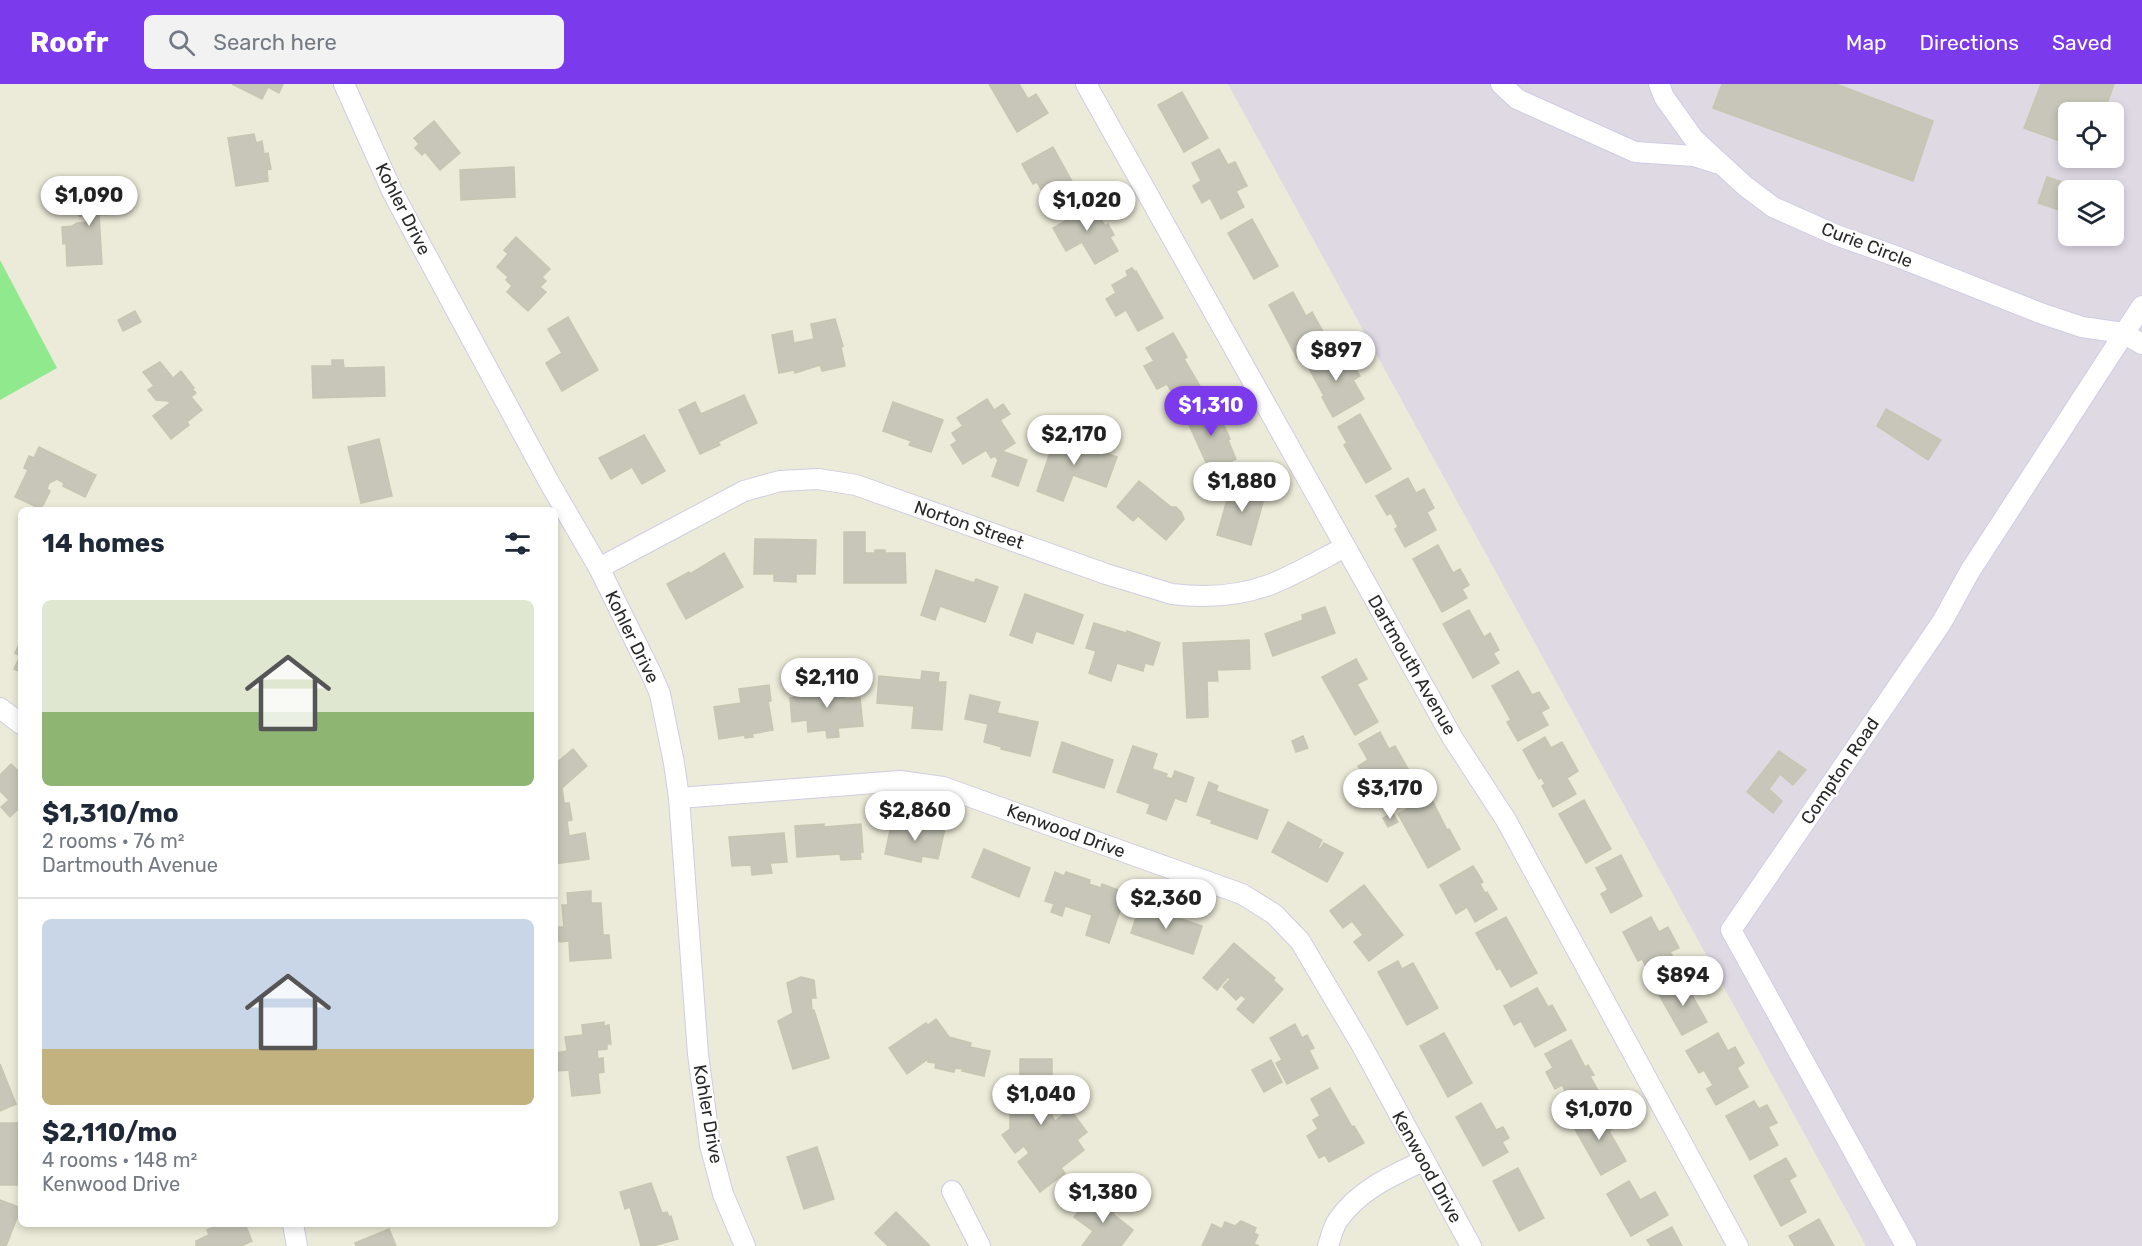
<!DOCTYPE html>
<meta charset="utf-8">
<style>
body{margin:0;font-family:Rubik,sans-serif;background:#f2f2f3;color:#1f2937;height:100vh;display:flex;flex-direction:column;font-size:22px;white-space:nowrap}
*{box-sizing:border-box;margin:0}
p{font-size:20px;color:#747a83}
.icon{flex:none;width:33px;height:33px;fill:none;stroke:currentColor;stroke-width:2;stroke-linecap:round;stroke-linejoin:round}
.map{position:relative;flex:1;overflow:hidden}
.panel{position:absolute;left:18px;top:423px;width:540px;height:720px;display:flex;flex-direction:column;background:#fff;border-radius:9px;box-shadow:0 3px 9px #0003}
.panel>*{flex:none}
.tools{position:absolute;left:2058px;top:18px;display:grid;gap:12px}
.tools a{display:grid;place-items:center;width:66px;height:66px;border-radius:9px;background:#fff;box-shadow:0 3px 9px #0003;font-size:30px}
.price{position:absolute;translate:-50% -51px;padding:0 14px;border-radius:21px;background:#fff;color:#222;font-size:20px;line-height:39px;filter:drop-shadow(0 2px 3px #0008)}
.price::after{content:'';position:absolute;left:50%;top:36px;width:18px;height:14px;margin-left:-9px;background:inherit;clip-path:polygon(0 0,100% 0,50% 100%)}
.price.on{background:#7c3aed;color:#fff}
ul{padding:0;list-style:none}
li{display:grid;align-content:center;gap:12px;height:318px;padding:0 24px}
li+li{border-top:2px solid #e0e1e3}
li span{display:grid;place-items:center;height:186px;border-radius:9px;color:#555}
li>.icon{margin-inline-start:auto}
span .icon{width:108px;height:108px;fill:#fffc;stroke-width:1}
li b{font-size:26px}
h2{display:flex;justify-content:space-between;align-items:center;height:72px;padding:0 24px;font-size:26px}
header{display:flex;align-items:center;gap:36px;box-sizing:border-box;height:84px;padding:0 30px;background:#7c3aed;color:#fff}
header strong{font-size:28px}
nav{display:flex;gap:33px;margin-inline-start:auto;font-size:21px}
.search{width:420px;height:54px;background:#f2f2f3;display:flex;align-items:center;gap:15px;box-sizing:border-box;padding:0 21px;border-radius:9px;color:#747a83;font-size:22px}
.map>svg:first-child{display:block}
.industrial{fill:#dfd9e4;fill-rule:evenodd}
.green{fill:#91e98e}
.building{fill:#c7c6b8;stroke:#c8c6b2;stroke-width:1.5}
.lines{fill:none;stroke-linecap:round;stroke-linejoin:round}
.minor-casing{stroke:#cfcde3;stroke-width:22}
.minor{stroke:#fff;stroke-width:20}
.labels{text-anchor:middle;dominant-baseline:central;stroke-width:4.5;stroke-linejoin:round;paint-order:stroke}
.street-label{font-size:18px;fill:#282828;stroke:#fff}
</style>
<header>
<strong>Roofr</strong>
<div class="search"><svg class="icon" aria-label="search" viewBox="0 0 24 24"><circle cx="10" cy="10" r="6"/><path d="M15 15l6 6"/></svg>Search here</div>
<nav><a>Map</a><a>Directions</a><a>Saved</a></nav>
</header>
<div class="map">
<svg width="2142" height="1162" viewBox="0 0 2142 1162">
<rect width="100%" height="100%" fill="#ecead8"/>
<path class="industrial" d="M 1228,0 L 2142,0 L 2142,1162 L 1866,1162 ZM 2068,28 L 2114,28 L 2114,74 L 2068,74 ZM 2068,106 L 2114,106 L 2114,152 L 2068,152 Z"/>
<polygon class="green" points="0,176 57,284 0,316"/>
<g class="building">
<polygon points="232,0 283,0 279,9 268,3 262,15"/>
<polygon points="989,0 1019,0 1028,15 1036,10 1048,29 1017,48"/>
<polygon points="1722,0 1836,0 1933,37 1913,97 1713,24"/>
<polygon points="2041,0 2114,0 2104,28 2068,28 2068,60 2024,44"/>
<polygon points="1182,8 1208,54 1184,68 1158,21"/>
<polygon points="434,37 460,69 440,86 425,68 422,71 415,64 419,60 414,54"/>
<polygon points="254,50 256,59 262,57 264,70 268,69 271,85 267,86 268,97 236,102 228,54"/>
<polygon points="1053,63 1075,103 1048,118 1037,98 1033,100 1022,80"/>
<polygon points="1219,65 1228,81 1235,78 1247,102 1236,107 1244,123 1221,135 1210,114 1202,119 1193,102 1201,97 1192,79"/>
<polygon points="514,83 515,113 461,116 460,86"/>
<polygon points="2047,93 2083,105 2068,106 2068,129 2038,119"/>
<polygon points="114,100 116,130 99,131 102,180 67,182 66,159 63,160 62,143 72,142 77,139 89,138 88,132 79,132 77,111 90,110 89,102"/>
<polygon points="1088,114 1105,142 1108,140 1114,151 1110,153 1118,167 1095,180 1082,158 1066,167 1053,144 1069,135 1065,127"/>
<polygon points="1252,135 1278,182 1254,195 1228,149"/>
<polygon points="516,153 550,185 542,193 546,197 540,203 546,208 528,227 507,208 512,202 506,196 508,193 497,183 508,170 504,166"/>
<polygon points="1132,184 1135,188 1136,187 1163,234 1138,247 1126,226 1116,232 1106,215 1116,209 1112,201 1128,192 1126,187"/>
<polygon points="1293,208 1306,232 1312,228 1326,253 1319,256 1322,261 1297,274 1269,221"/>
<polygon points="135,227 141,238 123,247 118,236"/>
<polygon points="568,233 598,286 562,307 546,279 562,269 548,245"/>
<polygon points="835,235 843,262 841,263 845,282 822,287 820,281 795,289 794,286 779,289 772,251 792,247 794,259 814,255 811,240"/>
<polygon points="1173,249 1187,273 1184,275 1204,309 1180,322 1167,300 1157,305 1144,282 1154,277 1146,264"/>
<polygon points="1334,264 1345,283 1352,279 1360,292 1353,296 1364,315 1333,333 1322,313 1324,312 1306,279"/>
<polygon points="332,276 343,276 344,284 384,283 385,312 313,314 312,282 332,282"/>
<polygon points="160,278 173,294 181,287 194,304 192,305 196,309 191,313 202,326 187,338 189,341 171,355 153,332 170,319 168,317 156,316 148,306 154,302 143,288"/>
<polygon points="744,311 757,339 718,358 720,361 700,370 679,326 695,318 701,330"/>
<polygon points="987,315 994,326 1003,320 1010,330 1000,336 1015,359 1002,367 1027,376 1018,402 992,392 998,376 995,372 991,374 986,366 963,380 951,361 957,357 952,349 963,342 957,334"/>
<polygon points="893,318 943,336 931,368 909,361 911,357 883,347"/>
<polygon points="1214,319 1230,355 1228,356 1236,375 1210,387 1185,332"/>
<polygon points="1886,325 1941,356 1928,376 1877,342"/>
<polygon points="1360,330 1391,385 1366,399 1344,361 1347,359 1338,343"/>
<polygon points="1057,348 1079,356 1078,359 1117,373 1106,403 1073,391 1063,417 1037,407"/>
<polygon points="644,351 665,387 642,400 632,383 611,395 599,374"/>
<polygon points="379,355 392,412 361,419 348,363"/>
<polygon points="39,363 96,391 85,413 63,402 64,399 57,395 49,399 47,405 50,407 41,425 15,413 28,386 24,384 29,372 34,374"/>
<polygon points="1408,394 1416,409 1424,405 1434,424 1427,428 1436,446 1405,463 1395,445 1398,443 1391,429 1387,431 1376,412"/>
<polygon points="1139,397 1171,423 1176,423 1181,428 1184,435 1166,456 1138,432 1133,437 1117,423"/>
<polygon points="1232,399 1250,404 1251,400 1267,404 1251,461 1217,451"/>
<polygon points="844,448 865,448 865,469 875,469 875,466 885,466 885,469 905,469 906,499 844,499"/>
<polygon points="755,455 816,456 815,490 796,490 796,498 774,497 774,490 754,490"/>
<polygon points="1438,461 1453,489 1460,485 1469,501 1462,505 1467,514 1442,528 1413,475"/>
<polygon points="724,469 743,503 686,535 667,500 689,488 690,490"/>
<polygon points="936,486 974,499 976,495 998,503 985,538 940,522 935,536 921,531"/>
<polygon points="1025,510 1083,531 1073,560 1036,547 1032,559 1010,551"/>
<polygon points="1325,523 1335,549 1273,572 1265,550 1303,536 1302,531"/>
<polygon points="1469,526 1484,553 1490,549 1499,566 1493,569 1499,579 1473,594 1443,540"/>
<polygon points="1094,539 1126,549 1127,547 1160,559 1153,581 1145,579 1143,587 1117,579 1111,597 1089,589 1096,567 1086,564"/>
<polygon points="21,556 21,588 14,585 20,572 15,569"/>
<polygon points="1249,556 1250,585 1217,586 1218,597 1207,597 1208,633 1187,634 1183,559"/>
<polygon points="1356,575 1367,595 1357,600 1378,638 1355,651 1322,593"/>
<polygon points="922,587 939,589 938,598 946,598 942,646 912,644 914,622 877,619 879,592 921,596"/>
<polygon points="1518,587 1532,611 1539,608 1549,624 1541,628 1548,641 1518,657 1507,638 1511,636 1492,602"/>
<polygon points="824,597 844,602 845,615 860,614 863,642 838,644 839,653 827,654 826,646 808,648 807,636 792,638 790,614 804,612 803,606"/>
<polygon points="769,601 771,617 768,617 773,646 752,650 753,653 745,654 745,651 719,655 714,623 741,619 739,605"/>
<polygon points="970,611 1000,618 997,629 1038,638 1030,672 1001,665 1002,663 984,658 988,640 965,635"/>
<polygon points="1380,648 1389,665 1395,662 1420,706 1394,720 1384,704 1374,710 1358,682 1368,676 1359,660"/>
<polygon points="1303,652 1308,664 1296,668 1292,657"/>
<polygon points="1545,653 1551,664 1562,658 1578,687 1567,694 1576,710 1553,723 1542,702 1545,700 1541,693 1539,695 1523,666"/>
<polygon points="1062,658 1113,676 1104,704 1053,688"/>
<polygon points="1133,662 1157,670 1152,685 1167,690 1166,693 1172,695 1175,687 1194,694 1186,718 1175,714 1166,736 1147,729 1150,720 1117,708"/>
<polygon points="573,665 587,682 562,704 564,719 569,719 572,736 567,737 569,752 585,749 589,775 555,780 555,680"/>
<polygon points="1779,667 1806,686 1793,701 1780,690 1769,705 1782,717 1773,729 1747,708"/>
<polygon points="11,680 21,690 21,728 18,725 10,733 1,723 9,716 0,707 0,691"/>
<polygon points="1209,698 1218,702 1216,707 1268,726 1257,755 1211,739 1212,736 1197,731"/>
<polygon points="1430,712 1447,746 1449,745 1460,765 1428,784 1398,730"/>
<polygon points="1584,716 1611,765 1586,779 1559,730"/>
<polygon points="1393,729 1398,738 1388,743 1383,734"/>
<polygon points="901,738 923,743 924,740 945,744 938,775 922,772 921,778 885,770 891,742 900,744"/>
<polygon points="1288,738 1322,756 1318,764 1320,765 1324,759 1343,769 1327,798 1272,768"/>
<polygon points="824,740 824,743 861,740 863,768 860,768 861,775 841,776 840,770 797,773 795,742"/>
<polygon points="784,749 787,778 770,779 772,789 752,791 751,781 732,782 729,753"/>
<polygon points="984,765 1030,784 1019,813 972,793"/>
<polygon points="1621,771 1642,812 1611,829 1601,810 1608,806 1596,784"/>
<polygon points="1473,782 1483,798 1480,800 1485,809 1487,808 1497,825 1475,838 1467,823 1456,830 1440,801"/>
<polygon points="1055,788 1064,792 1066,788 1090,796 1089,800 1101,804 1102,800 1126,809 1109,859 1086,851 1092,831 1065,822 1062,832 1051,828 1054,820 1045,817"/>
<polygon points="1364,801 1403,851 1369,877 1354,858 1363,851 1352,837 1343,844 1330,827"/>
<polygon points="591,807 591,819 601,819 603,851 609,851 611,874 570,877 569,857 560,858 556,855 555,847 557,843 564,843 562,821 568,821 567,809"/>
<polygon points="1140,821 1202,842 1193,870 1131,849"/>
<polygon points="1506,833 1537,889 1511,903 1500,884 1497,886 1476,849"/>
<polygon points="1651,833 1659,848 1668,843 1679,864 1670,868 1676,878 1650,891 1642,875 1638,877 1623,848"/>
<polygon points="1234,859 1275,894 1273,896 1283,905 1253,939 1237,925 1246,915 1241,911 1236,916 1223,903 1230,895 1228,893 1217,906 1203,894"/>
<polygon points="1398,877 1402,885 1413,879 1438,924 1407,941 1378,888"/>
<polygon points="801,893 814,896 816,914 811,914 812,926 814,926 829,974 793,985 778,937 793,929 787,899"/>
<polygon points="1683,895 1707,938 1682,951 1658,909"/>
<polygon points="1537,904 1548,923 1552,921 1566,946 1535,963 1521,937 1514,941 1504,922"/>
<polygon points="936,935 949,953 971,959 970,963 990,967 984,992 962,987 963,985 955,984 954,988 935,984 936,979 928,978 928,975 907,990 889,964 926,939 928,941"/>
<polygon points="604,938 604,942 609,941 611,960 607,960 607,965 597,966 598,975 603,974 604,988 598,989 600,1009 572,1012 569,986 558,987 556,969 567,967 565,953 583,951 582,941"/>
<polygon points="1295,940 1302,954 1307,951 1314,964 1309,966 1318,984 1287,1000 1276,979 1282,976 1270,954"/>
<polygon points="1444,949 1472,999 1448,1013 1420,962"/>
<polygon points="1718,949 1728,967 1735,963 1744,979 1737,984 1748,1003 1716,1021 1707,1005 1713,1001 1704,986 1699,989 1686,967"/>
<polygon points="1571,956 1585,983 1588,981 1594,991 1590,992 1602,1014 1576,1028 1562,1001 1555,1005 1546,988 1553,984 1545,970"/>
<polygon points="1020,975 1052,975 1052,1032 1055,1037 1070,1025 1087,1048 1077,1056 1084,1066 1061,1084 1065,1089 1040,1108 1018,1078 1029,1069 1024,1062 1015,1069 1002,1051 1010,1045 1010,1009 1020,1003"/>
<polygon points="1271,976 1282,998 1264,1008 1252,986"/>
<polygon points="0,980 16,1020 0,1027"/>
<polygon points="1330,1004 1352,1043 1354,1042 1364,1059 1329,1078 1325,1071 1319,1074 1307,1052 1318,1045 1313,1036 1320,1032 1311,1015"/>
<polygon points="1754,1017 1759,1025 1767,1021 1777,1039 1768,1043 1778,1061 1750,1076 1726,1032"/>
<polygon points="1481,1019 1496,1046 1503,1043 1509,1054 1502,1058 1508,1068 1483,1082 1456,1033"/>
<polygon points="1602,1023 1614,1044 1609,1047 1626,1077 1601,1091 1572,1040"/>
<polygon points="0,1039 18,1039 19,1101 0,1101"/>
<polygon points="817,1063 834,1115 804,1125 787,1073"/>
<polygon points="1786,1074 1796,1092 1789,1096 1806,1128 1781,1142 1754,1092"/>
<polygon points="1518,1084 1544,1134 1519,1147 1493,1097"/>
<polygon points="1629,1097 1640,1116 1655,1108 1668,1131 1631,1152 1607,1110"/>
<polygon points="651,1099 662,1129 667,1128 669,1133 671,1132 678,1155 653,1162 641,1162 630,1123 625,1125 620,1108"/>
<polygon points="1105,1112 1119,1122 1113,1130 1133,1146 1121,1162 1082,1162 1093,1147 1074,1133 1090,1113 1099,1119"/>
<polygon points="0,1116 21,1124 6,1162 0,1162"/>
<polygon points="896,1128 930,1162 888,1162 875,1149"/>
<polygon points="1819,1135 1834,1162 1795,1162 1789,1152"/>
<polygon points="1241,1137 1256,1144 1254,1149 1258,1151 1254,1160 1259,1162 1202,1162 1212,1140 1222,1145 1225,1138 1235,1142"/>
<polygon points="221,1140 245,1140 252,1157 241,1162 196,1162 196,1157 209,1151 207,1146"/>
<polygon points="1672,1143 1682,1162 1651,1162 1647,1156"/>
<polygon points="389,1145 396,1162 356,1162 355,1159"/>
</g>
<g class="lines">
<defs>
<g id="minor">
<polyline points="344,0 392,107 417,154 549,398 599,484 651,589 660,610 674,679 679,714 698,970 710,1061 723,1110 745,1162"/>
<polyline points="1086,0 1452,653 1506,736 1738,1162"/>
<polyline points="1501,0 1517,15 1635,68 1694,72 1716,79"/>
<polyline points="1659,0 1664,13 1694,55 1745,102 1773,123 1836,151 1898,173 2043,230 2082,243 2123,249 2142,260"/>
<path d="M 599,484 L 744,407 L 780,397 L 818,395 L 856,401 L 1106,490 L 1172,510 C 1204,514 1239,512 1269,501 C 1295,491 1320,476 1345,463"/>
<polyline points="0,624 21,640"/>
<polyline points="679,714 900,697 943,703 1242,810 1274,830 1300,857 1361,960 1471,1162"/>
<polyline points="952,1107 980,1162"/>
<polyline points="293,1140 297,1162"/>
<path d="M 1328,1162 C 1331,1153 1333,1143 1338,1136 C 1359,1106 1391,1092 1423,1077"/>
<polyline points="1906,1162 1731,846 1942,538 1970,487 2142,222"/>
</g>
</defs>
<use href="#minor" class="minor-casing"/>
<use href="#minor" class="minor"/>
</g>
<g class="labels">
<g class="street-label">
<text transform="translate(403 125) rotate(63)">Kohler Drive</text>
<text transform="translate(1867 161) rotate(21)">Curie Circle</text>
<text transform="translate(969 441) rotate(19)">Norton Street</text>
<text transform="translate(632 553) rotate(64)">Kohler Drive</text>
<text transform="translate(1412 581) rotate(60)">Dartmouth Avenue</text>
<text transform="translate(1840 687) rotate(-56)">Compton Road</text>
<text transform="translate(1066 747) rotate(20)">Kenwood Drive</text>
<text transform="translate(708 1030) rotate(80)">Kohler Drive</text>
<text transform="translate(1427 1083) rotate(61)">Kenwood Drive</text>
</g>
</g>
</svg>
<div class="tools">
<a><svg class="icon" aria-label="locate" viewBox="0 0 24 24"><circle cx="12" cy="12" r="6"/><path d="M12 2v4M12 18v4M2 12h4M18 12h4"/></svg></a>
<a><svg class="icon" aria-label="layers" viewBox="0 0 24 24"><path d="M12 4l9 5-9 5-9-5zM3 14l9 5 9-5"/></svg></a>
</div>
<b class="price" style="left:89px;top:143px">$1,090</b>
<b class="price" style="left:1087px;top:148px">$1,020</b>
<b class="price" style="left:1336px;top:298px">$897</b>
<b class="price on" style="left:1211px;top:353px">$1,310</b>
<b class="price" style="left:1074px;top:382px">$2,170</b>
<b class="price" style="left:1242px;top:429px">$1,880</b>
<b class="price" style="left:827px;top:625px">$2,110</b>
<b class="price" style="left:1390px;top:736px">$3,170</b>
<b class="price" style="left:915px;top:758px">$2,860</b>
<b class="price" style="left:1166px;top:846px">$2,360</b>
<b class="price" style="left:1683px;top:923px">$894</b>
<b class="price" style="left:1041px;top:1042px">$1,040</b>
<b class="price" style="left:1599px;top:1057px">$1,070</b>
<b class="price" style="left:1103px;top:1140px">$1,380</b>
<section class="panel">
<h2>14 homes<svg class="icon" aria-label="filters" viewBox="0 0 24 24"><path d="M4 7h16M4 17h16"/><circle cx="9" cy="7" r="2"/><circle cx="15" cy="17" r="2"/></svg></h2>
<ul>
<li><span style="background:linear-gradient(#dfe7d0 60%,#8fb573 0)"><svg class="icon" aria-label="home" viewBox="0 0 24 24"><path d="M3 11l9-7 9 7M6 9v11h12V9"/></svg></span><div><b>$1,310/mo</b><p>2 rooms · 76 m²</p><p>Dartmouth Avenue</p></div></li>
<li><span style="background:linear-gradient(#c9d6e8 70%,#c2b280 0)"><svg class="icon" aria-label="home" viewBox="0 0 24 24"><path d="M3 11l9-7 9 7M6 9v11h12V9"/></svg></span><div><b>$2,110/mo</b><p>4 rooms · 148 m²</p><p>Kenwood Drive</p></div></li>
</ul>
</section>
</div>
